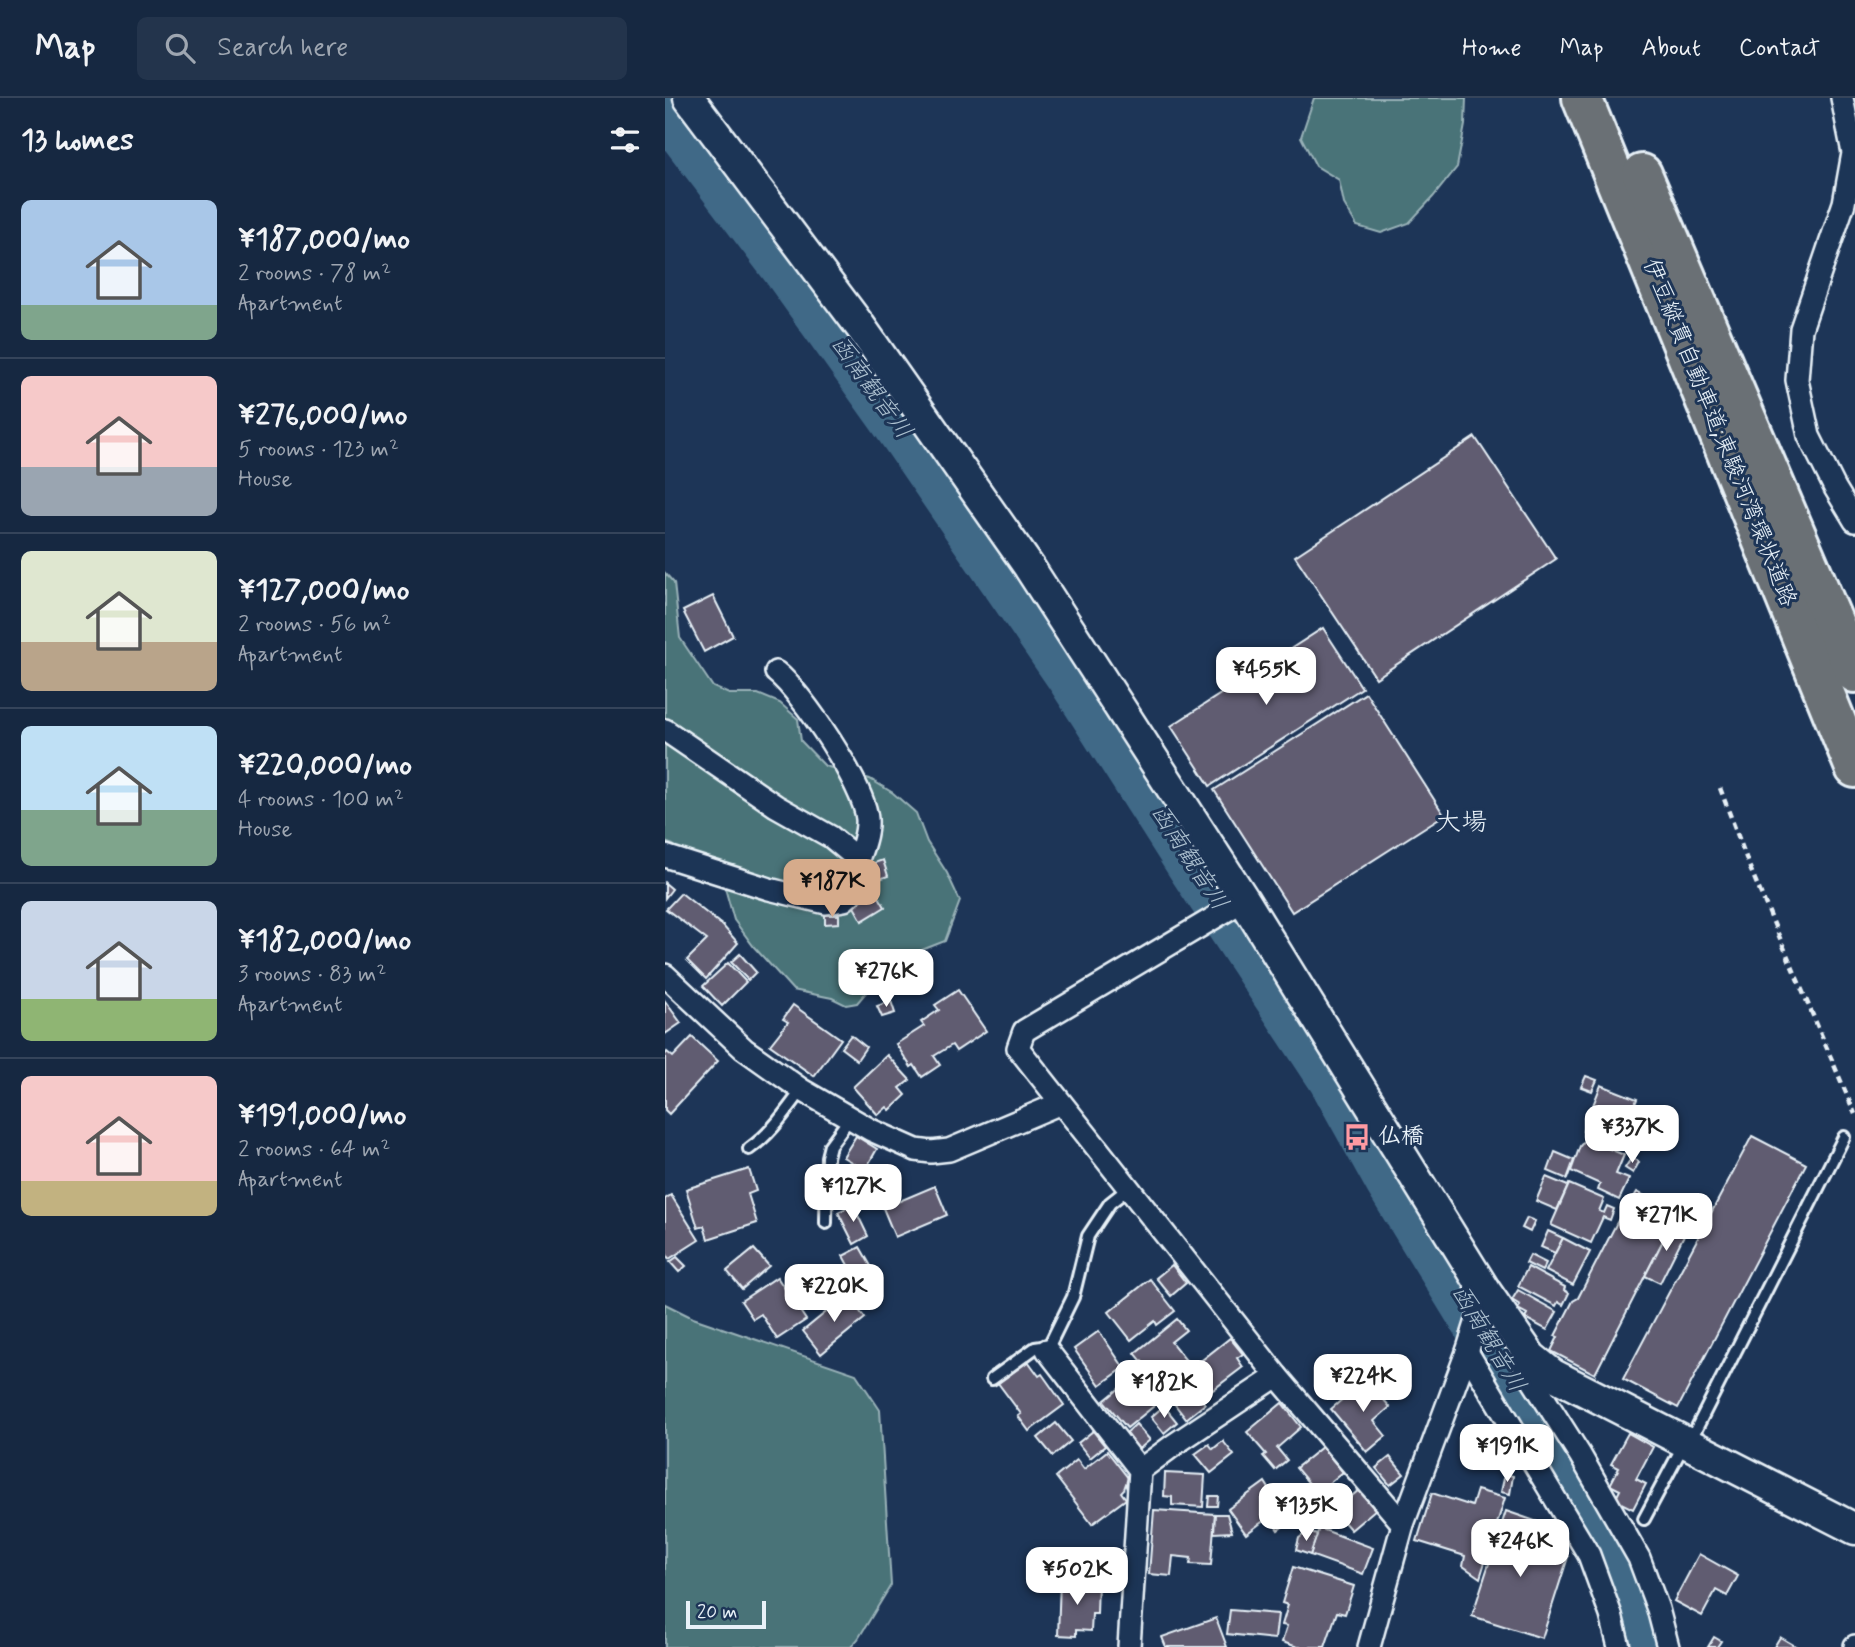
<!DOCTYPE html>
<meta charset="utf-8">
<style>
body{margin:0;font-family:Mynerve,"Klee One",sans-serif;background:#23344c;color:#f1f3f6;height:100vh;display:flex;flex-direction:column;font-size:26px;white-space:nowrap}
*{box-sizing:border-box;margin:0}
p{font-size:23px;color:#9ea6b1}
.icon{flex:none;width:38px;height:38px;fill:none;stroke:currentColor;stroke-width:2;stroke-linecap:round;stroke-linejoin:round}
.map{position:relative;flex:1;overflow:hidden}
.sheet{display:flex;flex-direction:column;background:#162841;width:665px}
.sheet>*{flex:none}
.scale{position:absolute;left:21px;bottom:18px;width:80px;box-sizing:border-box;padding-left:7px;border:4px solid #e8f1f8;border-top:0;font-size:19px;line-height:24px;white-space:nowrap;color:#e8f1f8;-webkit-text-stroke:5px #1d3557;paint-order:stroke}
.price{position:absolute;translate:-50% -60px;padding:0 16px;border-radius:14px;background:#fff;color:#222;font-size:23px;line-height:46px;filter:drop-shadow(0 2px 4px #0008)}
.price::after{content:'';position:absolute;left:50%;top:42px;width:21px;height:16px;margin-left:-10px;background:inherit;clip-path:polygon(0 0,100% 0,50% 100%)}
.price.active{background:#d6ab8b;color:#111}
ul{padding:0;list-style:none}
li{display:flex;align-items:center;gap:21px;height:175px;padding:0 21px}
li+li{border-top:2px solid #35445a}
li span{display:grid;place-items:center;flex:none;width:196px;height:140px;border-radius:10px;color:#555}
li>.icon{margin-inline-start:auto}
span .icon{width:84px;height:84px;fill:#fffc;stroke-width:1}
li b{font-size:30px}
h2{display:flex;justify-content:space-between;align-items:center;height:84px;padding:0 21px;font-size:30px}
header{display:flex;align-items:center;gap:42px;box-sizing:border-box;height:98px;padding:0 35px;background:#162841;border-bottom:2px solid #35445a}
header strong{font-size:33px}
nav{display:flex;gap:38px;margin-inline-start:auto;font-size:24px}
.search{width:490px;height:63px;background:#23344c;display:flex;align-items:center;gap:18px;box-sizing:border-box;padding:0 24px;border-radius:10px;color:#9ea6b1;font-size:26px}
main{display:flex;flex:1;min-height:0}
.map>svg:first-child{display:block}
.green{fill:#4a7378;stroke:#99b2b8;stroke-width:2}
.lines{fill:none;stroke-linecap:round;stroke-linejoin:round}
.river{stroke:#406987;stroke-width:49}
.building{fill:#615c71;stroke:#e8f1f8;stroke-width:2}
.lane-casing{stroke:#e8f1f8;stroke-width:16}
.street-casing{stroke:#e8f1f8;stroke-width:26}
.secondary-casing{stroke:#e8f1f8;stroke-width:35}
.highway-casing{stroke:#e8f1f8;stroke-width:44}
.path{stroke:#e8f1f8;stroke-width:4.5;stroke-dasharray:7 5;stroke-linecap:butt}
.lane{stroke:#1d3557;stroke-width:10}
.street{stroke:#1d3557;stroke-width:21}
.secondary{stroke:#1d3557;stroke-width:30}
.highway{stroke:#6a7074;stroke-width:38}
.labels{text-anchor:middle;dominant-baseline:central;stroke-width:6;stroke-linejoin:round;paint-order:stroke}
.street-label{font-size:23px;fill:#e8f1f8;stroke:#1d3557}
.poi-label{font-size:23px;font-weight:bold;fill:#e8f1f8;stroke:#1d3557;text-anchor:start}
.water-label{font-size:24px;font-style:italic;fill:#adc1d0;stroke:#1d3557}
.quarter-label{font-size:26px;fill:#e8f1f8;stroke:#1d3557}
</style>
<header>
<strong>Map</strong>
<div class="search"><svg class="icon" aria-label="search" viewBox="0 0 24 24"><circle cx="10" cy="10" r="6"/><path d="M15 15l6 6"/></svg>Search here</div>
<nav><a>Home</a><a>Map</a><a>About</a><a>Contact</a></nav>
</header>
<main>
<section class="sheet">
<h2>13 homes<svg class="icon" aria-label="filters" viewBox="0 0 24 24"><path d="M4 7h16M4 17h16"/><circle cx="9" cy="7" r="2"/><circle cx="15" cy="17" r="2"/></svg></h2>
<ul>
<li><span style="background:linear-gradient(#a9c7e8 75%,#7fa58c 0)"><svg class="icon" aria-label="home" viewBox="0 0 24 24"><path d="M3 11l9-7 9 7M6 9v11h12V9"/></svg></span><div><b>¥187,000/mo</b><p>2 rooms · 78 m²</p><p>Apartment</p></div></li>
<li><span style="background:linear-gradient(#f6c9c9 65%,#9aa5b1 0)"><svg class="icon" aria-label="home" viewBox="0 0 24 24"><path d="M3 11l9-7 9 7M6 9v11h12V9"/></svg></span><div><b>¥276,000/mo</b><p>5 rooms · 123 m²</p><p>House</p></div></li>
<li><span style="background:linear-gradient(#dfe7d0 65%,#b9a48a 0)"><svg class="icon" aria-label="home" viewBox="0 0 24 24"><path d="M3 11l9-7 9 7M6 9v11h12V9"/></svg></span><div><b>¥127,000/mo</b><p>2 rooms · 56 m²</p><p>Apartment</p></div></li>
<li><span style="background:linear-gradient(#bfe0f5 60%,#7fa58c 0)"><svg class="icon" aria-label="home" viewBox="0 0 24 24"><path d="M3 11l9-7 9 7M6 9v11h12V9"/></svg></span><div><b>¥220,000/mo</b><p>4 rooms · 100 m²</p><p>House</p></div></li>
<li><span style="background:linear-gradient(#c9d6e8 70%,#8fb573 0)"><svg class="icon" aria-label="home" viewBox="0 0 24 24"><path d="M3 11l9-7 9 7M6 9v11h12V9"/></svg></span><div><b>¥182,000/mo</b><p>3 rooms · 83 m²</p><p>Apartment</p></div></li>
<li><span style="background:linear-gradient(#f6c9c9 75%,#c2b280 0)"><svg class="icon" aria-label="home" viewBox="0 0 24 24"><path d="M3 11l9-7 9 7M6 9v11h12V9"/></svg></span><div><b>¥191,000/mo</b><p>2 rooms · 64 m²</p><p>Apartment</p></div></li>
</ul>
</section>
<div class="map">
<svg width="1190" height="1549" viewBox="0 0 1190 1549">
<rect width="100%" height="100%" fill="#1d3557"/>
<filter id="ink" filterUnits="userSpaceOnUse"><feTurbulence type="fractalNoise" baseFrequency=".0143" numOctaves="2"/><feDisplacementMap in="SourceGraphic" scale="14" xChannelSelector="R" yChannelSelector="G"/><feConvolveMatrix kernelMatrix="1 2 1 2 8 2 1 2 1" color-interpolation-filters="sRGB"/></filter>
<g filter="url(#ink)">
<g class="green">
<polygon points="649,0 801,0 800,27 792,69 768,99 744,125 716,135 692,128 679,106 674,82 651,68 636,39"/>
<polygon points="0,475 9,485 15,540 48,589 64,596 93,596 115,605 133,621 136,643 160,668 205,681 228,695 251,715 262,744 282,775 295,803 280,843 257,852 215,878 192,905 181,907 167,900 128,892 89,849 69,822 60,790 8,747 0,744"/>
<polygon points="0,1206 28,1220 191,1276 215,1312 226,1487 193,1541 186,1549 0,1549"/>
</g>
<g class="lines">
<polyline class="river" points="0,11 120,169 228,320 408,582 530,773 667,980 724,1083 941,1437 977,1549"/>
</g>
<g class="building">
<polygon points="810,339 891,461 711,580 630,458"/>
<polygon points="48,498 68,538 39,554 18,513"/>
<polygon points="658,530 697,590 545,688 506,628"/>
<polygon points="701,595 779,717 627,814 549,692"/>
<polygon points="218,762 223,778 206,784 200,768"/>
<polygon points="0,785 7,791 0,800"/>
<polygon points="211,794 220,809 197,823 188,807"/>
<polygon points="16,795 58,828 73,845 41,881 22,862 42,842 1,811"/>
<polygon points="160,817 174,817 174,825 160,826"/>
<polygon points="75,856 91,874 83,882 66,864"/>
<polygon points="63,865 81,884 57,908 38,888"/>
<polygon points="293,892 321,933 291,953 287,947 269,958 275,967 257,979 249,967 246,969 231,946 259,928 256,924 274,912 270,907"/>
<polygon points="0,903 16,925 0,936"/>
<polygon points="226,903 230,915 217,919 212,908"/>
<polygon points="128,907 176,941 149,978 105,947 123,924 118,921"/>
<polygon points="186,937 201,949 192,962 176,950"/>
<polygon points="27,939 53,963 4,1016 0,1012 0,957 2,954 8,959"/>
<polygon points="222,957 245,982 235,990 241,997 225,1012 222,1009 213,1017 188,989"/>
<polygon points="921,978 932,982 927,993 916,989"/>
<polygon points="936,987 972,1001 962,1026 974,1031 966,1052 918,1033"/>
<polygon points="191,1038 212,1051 200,1072 178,1059"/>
<polygon points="1087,1038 1141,1066 1013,1310 958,1281"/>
<polygon points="921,1041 959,1057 951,1076 964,1081 954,1102 933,1092 935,1086 906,1073 915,1048"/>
<polygon points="890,1054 909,1062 902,1081 883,1073"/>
<polygon points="967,1059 974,1064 968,1075 960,1070"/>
<polygon points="84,1071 91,1093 83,1096 92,1125 43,1141 39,1128 33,1130 21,1091"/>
<polygon points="881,1079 903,1088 892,1112 871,1103"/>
<polygon points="904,1086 939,1101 934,1113 939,1115 942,1108 949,1111 945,1122 938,1119 926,1145 886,1127"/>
<polygon points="270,1088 282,1117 230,1139 218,1110"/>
<polygon points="972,1094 985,1101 979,1111 966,1104"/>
<polygon points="6,1097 34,1142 4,1161 0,1154 0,1101"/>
<polygon points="963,1103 1007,1125 930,1276 886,1253 893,1239 890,1238 908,1203 913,1200"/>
<polygon points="188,1107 203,1138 189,1146 173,1114"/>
<polygon points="862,1120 870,1123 865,1134 857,1130"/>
<polygon points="1007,1125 1022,1131 995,1185 980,1178"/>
<polygon points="883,1133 898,1140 890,1155 876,1149"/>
<polygon points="898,1140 925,1154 908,1187 881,1173"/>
<polygon points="195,1149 207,1170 190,1180 178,1158"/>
<polygon points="89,1151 104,1168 77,1191 62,1173"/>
<polygon points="865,1157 881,1165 877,1173 861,1165"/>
<polygon points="12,1159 21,1168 14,1174 5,1164"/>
<polygon points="507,1167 521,1185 506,1198 491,1180"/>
<polygon points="863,1169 900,1189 899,1192 904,1195 898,1207 893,1204 891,1208 853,1188"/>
<polygon points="112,1179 141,1222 112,1241 96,1216 88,1221 76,1203"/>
<polygon points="485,1181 510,1213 492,1227 490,1223 466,1242 444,1214"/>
<polygon points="853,1192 892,1214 882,1232 860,1220 862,1216 853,1211 855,1207 847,1202"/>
<polygon points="182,1197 200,1220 156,1256 138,1233"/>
<polygon points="512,1221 521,1232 506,1244 524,1266 497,1288 470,1255"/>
<polygon points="434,1233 459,1270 435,1287 409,1251"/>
<polygon points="565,1240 578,1256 572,1260 578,1269 536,1301 540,1306 521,1321 499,1292"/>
<polygon points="363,1263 374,1278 377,1276 399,1307 364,1333 353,1318 356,1316 333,1285"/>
<polygon points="472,1276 495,1303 462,1330 439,1303"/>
<polygon points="701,1281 725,1309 709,1323 721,1338 702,1354 666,1311"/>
<polygon points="617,1305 636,1329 612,1350 622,1362 610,1372 598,1358 601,1356 582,1334"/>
<polygon points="499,1308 512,1324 499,1335 486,1319"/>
<polygon points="391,1325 406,1343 388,1358 373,1340"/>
<polygon points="471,1326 485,1342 473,1352 460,1336"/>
<polygon points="428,1333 440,1348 425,1360 413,1345"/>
<polygon points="963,1335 988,1349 971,1381 981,1386 968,1411 950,1402 955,1392 945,1387 954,1370 946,1366"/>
<polygon points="558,1343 569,1357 546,1375 530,1356 544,1346 548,1351"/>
<polygon points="657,1349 678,1374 652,1395 631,1370"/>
<polygon points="442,1353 463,1380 459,1391 456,1394 461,1401 427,1426 391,1379 412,1362 419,1371"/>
<polygon points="725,1359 739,1376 725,1387 711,1370"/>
<polygon points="500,1375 540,1377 538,1409 507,1407 507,1399 499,1398"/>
<polygon points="840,1376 848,1378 845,1396 836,1394"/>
<polygon points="600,1384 607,1395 611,1392 631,1419 613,1432 604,1419 581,1436 563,1411"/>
<polygon points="694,1392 711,1411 686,1432 669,1413"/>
<polygon points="812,1392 840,1400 815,1480 798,1468 800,1458 752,1443 767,1395 807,1408"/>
<polygon points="637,1397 646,1410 636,1417 627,1404"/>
<polygon points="544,1398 553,1398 552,1408 543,1408"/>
<polygon points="489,1412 550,1416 546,1467 525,1466 526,1460 508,1458 506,1478 484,1476"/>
<polygon points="841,1413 876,1425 868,1447 903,1459 877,1540 807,1518"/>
<polygon points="550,1416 562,1416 567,1434 549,1435"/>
<polygon points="654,1430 708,1450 698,1476 645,1457"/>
<polygon points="642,1434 652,1437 645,1457 631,1452 634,1440"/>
<polygon points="1034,1456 1073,1478 1062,1498 1051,1492 1037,1518 1009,1503"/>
<polygon points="628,1469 689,1488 680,1516 672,1514 660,1549 633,1549 617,1544 622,1528 617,1527 623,1507 617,1505"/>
<polygon points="395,1483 433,1484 432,1516 427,1516 426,1533 411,1532 411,1538 393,1537"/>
<polygon points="565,1512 613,1516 610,1541 562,1536"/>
<polygon points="551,1520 562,1549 501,1549 497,1539"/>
<polygon points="1049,1539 1056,1543 1052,1549 1043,1549"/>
<polygon points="1115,1539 1132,1549 1109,1549"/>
</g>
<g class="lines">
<defs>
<g id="lane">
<path d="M 84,1051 C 106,1036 121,1013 137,992"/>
<polyline points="161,1125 162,1059 165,1047 185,1020"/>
<polyline points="327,1281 370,1250 377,1249 382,1252 408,1199 423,1138 445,1105 464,1090"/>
<polyline points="1025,1343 1179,1039"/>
<polyline points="979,1421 1019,1346"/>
</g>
<g id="street">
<polyline points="1177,0 1188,55 1179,105 1136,231 1132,282 1144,338 1170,390 1190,423"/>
<path d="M 111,574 C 137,594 200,689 202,721 C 203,735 197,751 192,764"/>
<polyline points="0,632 111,708 166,739 189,758 196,775 192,790 179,802 161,805 104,791 0,758"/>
<polyline points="579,802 359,933 353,950 612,1278 738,1426"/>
<polyline points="0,877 79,951 137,992 206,1032 251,1052 266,1054 284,1052 396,1005"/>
<polyline points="382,1252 475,1372 464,1549"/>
<polyline points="802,1254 924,1457 946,1517 954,1549"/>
<polyline points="866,1259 859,1269 915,1357 974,1460 993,1511 1003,1549"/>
<polyline points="475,1372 510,1346 612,1278"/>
<polyline points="704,1549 738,1426 802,1254 821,1194"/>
<polyline points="1190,1549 1190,1548"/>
</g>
<polyline id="secondary" points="24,0 195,228 364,469 579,802 821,1194 866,1259 887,1276 1190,1431"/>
<g id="highway">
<polyline points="917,0 1190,670"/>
<polyline points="977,76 1190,575"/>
</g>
</defs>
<use href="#lane" class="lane-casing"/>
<use href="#street" class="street-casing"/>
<use href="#secondary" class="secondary-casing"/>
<use href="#highway" class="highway-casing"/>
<polyline class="path" points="1055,690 1085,770 1190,1016"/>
<use href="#lane" class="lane"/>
<use href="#street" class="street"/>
<use href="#secondary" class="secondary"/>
<use href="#highway" class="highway"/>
</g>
</g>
<defs>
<symbol id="bus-bare" viewBox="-9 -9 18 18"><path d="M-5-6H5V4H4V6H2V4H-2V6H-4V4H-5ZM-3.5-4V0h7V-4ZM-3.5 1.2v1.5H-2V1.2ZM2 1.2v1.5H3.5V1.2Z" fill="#ff9aa2" stroke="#1d3557" stroke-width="2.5" paint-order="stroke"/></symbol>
</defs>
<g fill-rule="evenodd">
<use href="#bus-bare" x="673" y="1020" width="38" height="38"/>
</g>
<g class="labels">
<g class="street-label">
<text transform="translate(1054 335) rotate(68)">伊豆縦貫自動車道;東駿河湾環状道路</text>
</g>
<g class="poi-label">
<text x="713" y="1039">仏橋</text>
</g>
<g class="water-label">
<text transform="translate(206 290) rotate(54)">函南観音川</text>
<text transform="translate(524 760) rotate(57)">函南観音川</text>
<text transform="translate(823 1241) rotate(59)">函南観音川</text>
</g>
<g class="quarter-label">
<text x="796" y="725">大場</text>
</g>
</g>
</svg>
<div class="scale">20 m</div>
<b class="price" style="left:601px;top:609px">¥455K</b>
<b class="price active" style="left:167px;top:821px">¥187K</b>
<b class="price" style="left:221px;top:911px">¥276K</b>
<b class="price" style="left:967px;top:1067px">¥337K</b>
<b class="price" style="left:188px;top:1126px">¥127K</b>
<b class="price" style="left:1001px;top:1155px">¥271K</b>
<b class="price" style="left:169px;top:1226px">¥220K</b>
<b class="price" style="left:698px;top:1316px">¥224K</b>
<b class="price" style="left:499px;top:1322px">¥182K</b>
<b class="price" style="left:842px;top:1386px">¥191K</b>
<b class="price" style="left:641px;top:1445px">¥135K</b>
<b class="price" style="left:855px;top:1481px">¥246K</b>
<b class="price" style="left:412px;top:1509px">¥502K</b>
</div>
</main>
